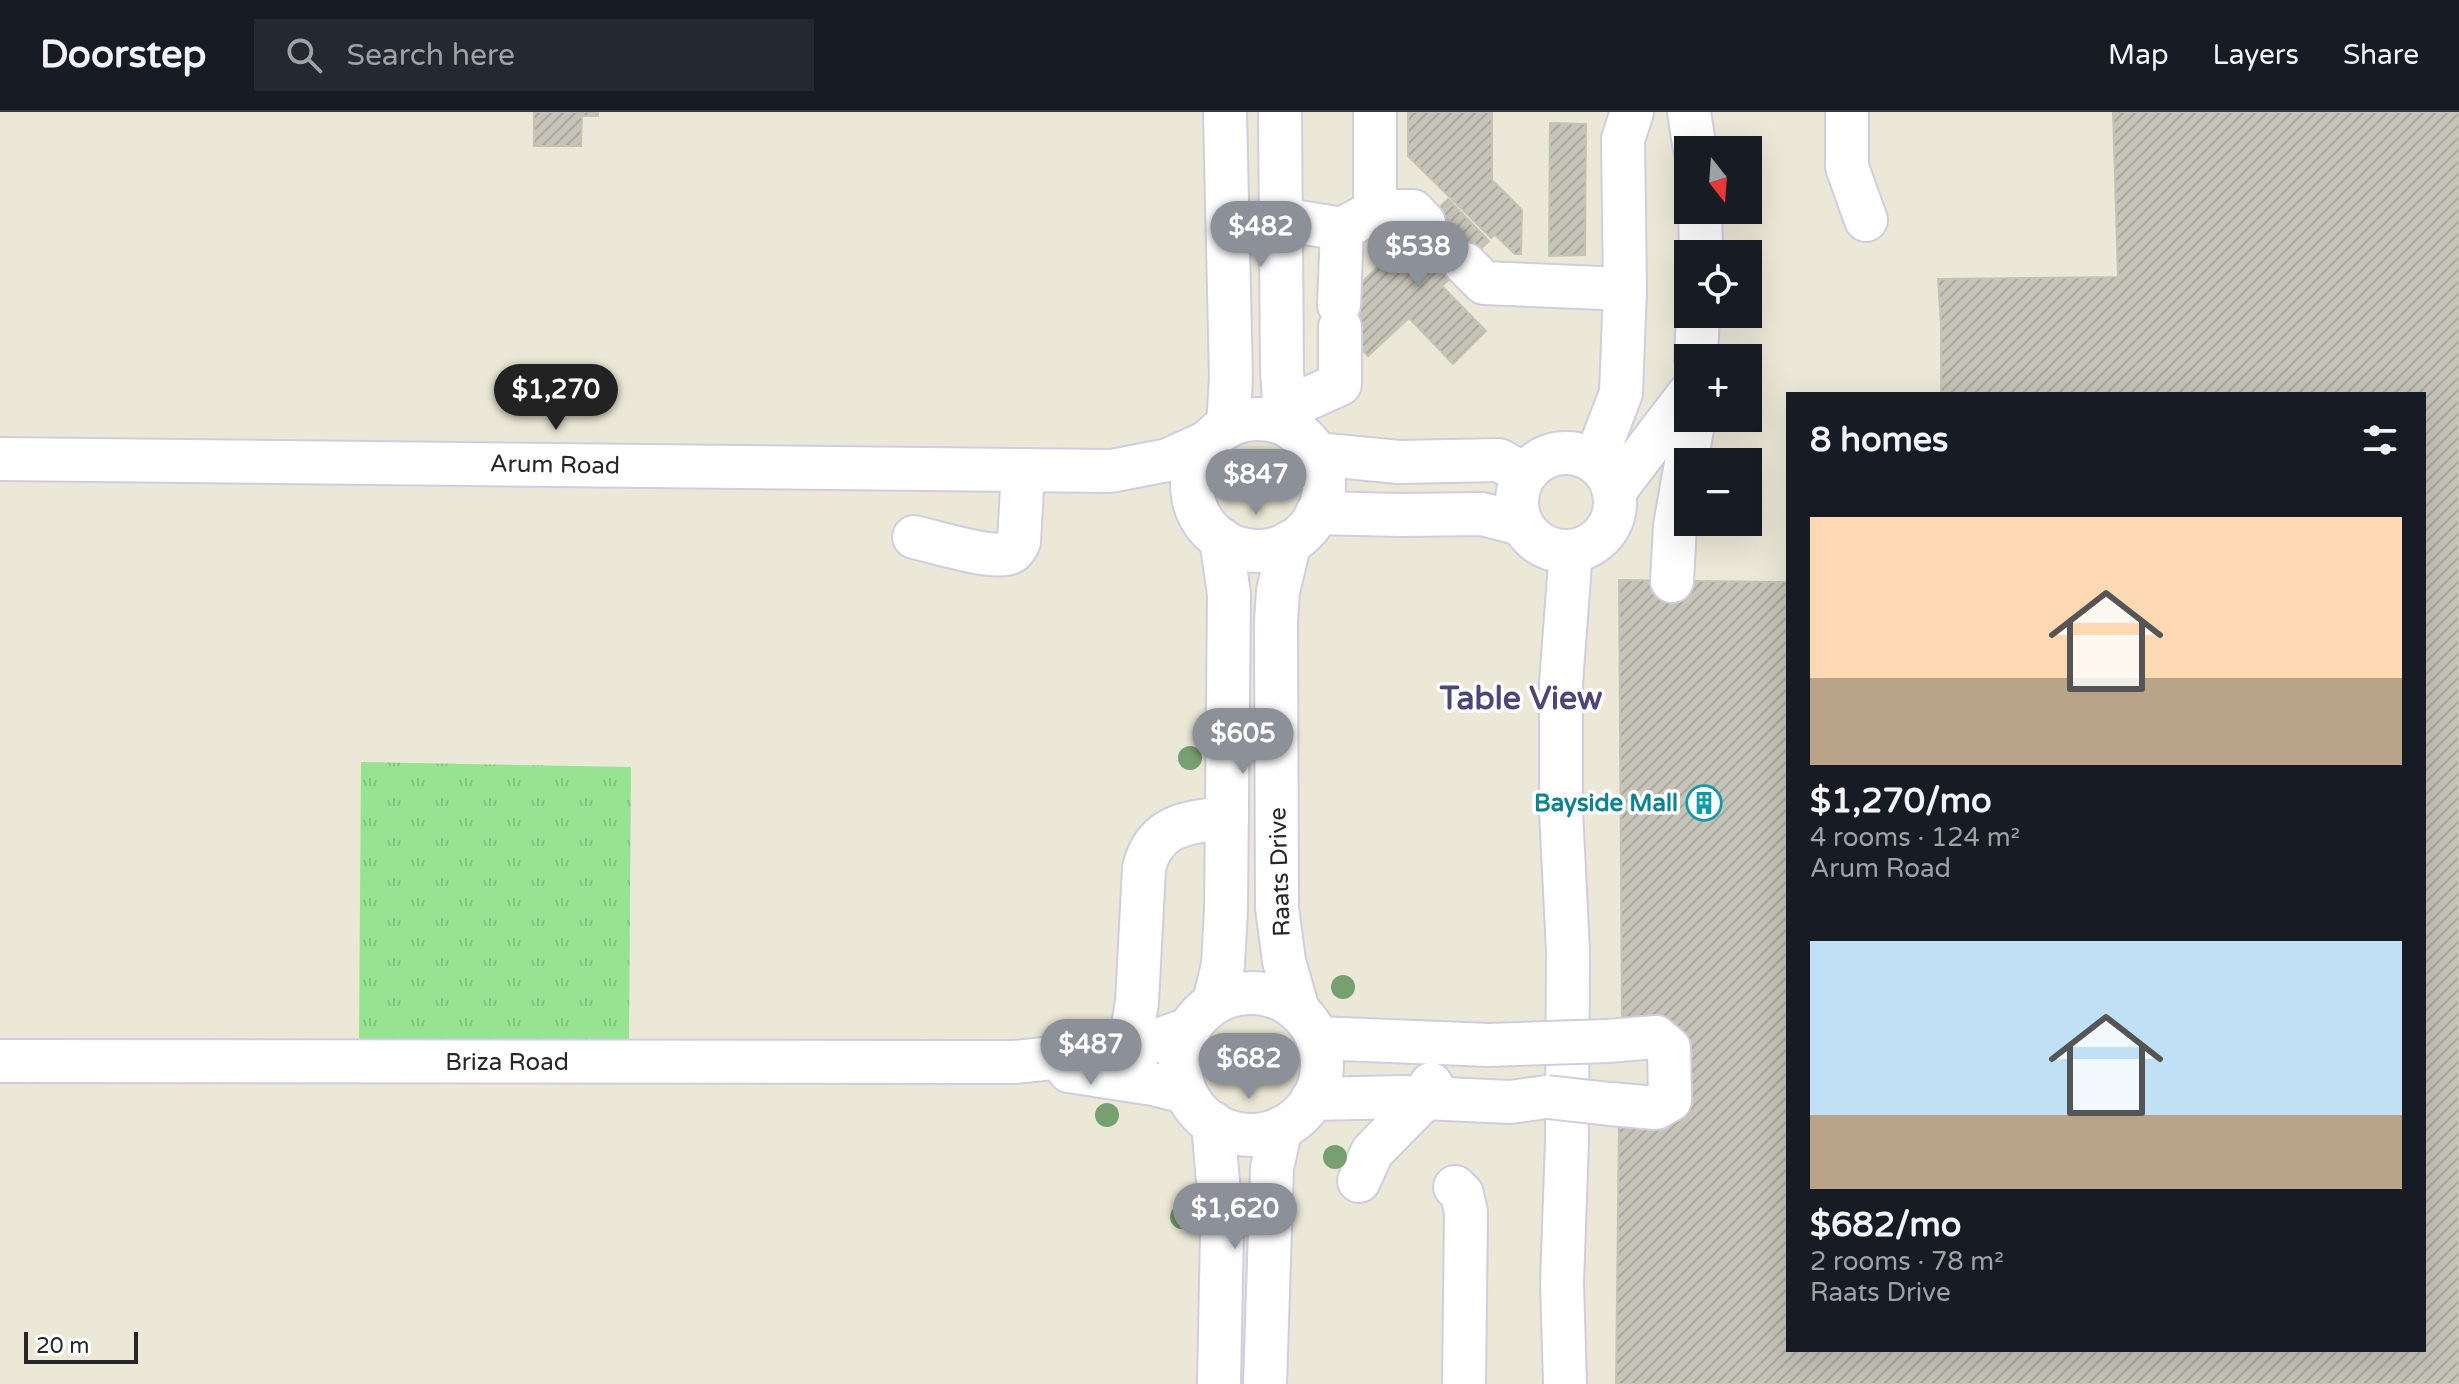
<!DOCTYPE html>
<meta charset="utf-8">
<style>
body{margin:0;font-family:"Varela Round",sans-serif;background:#242831;color:#f1f3f6;height:100vh;display:flex;flex-direction:column;font-size:30px;white-space:nowrap}
*{box-sizing:border-box;margin:0}
p{font-size:26px;color:#9ea1a6}
.icon{flex:none;width:44px;height:44px;fill:none;stroke:currentColor;stroke-width:2;stroke-linecap:round;stroke-linejoin:round}
.map{position:relative;flex:1;overflow:hidden}
.drawer{position:absolute;left:1786px;top:280px;width:640px;height:960px;display:flex;flex-direction:column;background:#171b24;border-radius:0px;box-shadow:0 8px 32px #0002}
.drawer>*{flex:none}
.needle{width:52px;rotate:163deg}
.tools{position:absolute;left:1674px;top:24px;display:grid;gap:16px}
.tools a{display:grid;place-items:center;width:88px;height:88px;border-radius:0px;background:#171b24;box-shadow:0 8px 32px #0002;font-size:40px}
.scale{position:absolute;left:24px;bottom:20px;width:114px;box-sizing:border-box;padding-left:8px;border:4px solid #272727;border-top:0;font-size:22px;line-height:28px;white-space:nowrap;color:#272727;-webkit-text-stroke:6px #fff;paint-order:stroke}
.price{position:absolute;translate:-50% -68px;padding:0 18px;border-radius:28px;background:#8c9099;color:#fff;font-size:26px;line-height:52px;filter:drop-shadow(0 2px 4px #0008)}
.price::after{content:'';position:absolute;left:50%;top:48px;width:24px;height:18px;margin-left:-12px;background:inherit;clip-path:polygon(0 0,100% 0,50% 100%)}
.price.current{background:#222;color:#fff}
ul{padding:0;list-style:none}
li{display:grid;align-content:center;gap:16px;height:424px;padding:0 24px}
li span{display:grid;place-items:center;height:248px;border-radius:0px;color:#555}
li>.icon{margin-inline-start:auto}
span .icon{width:144px;height:144px;fill:#fffc;stroke-width:1}
li b{font-size:34px}
h2{display:flex;justify-content:space-between;align-items:center;height:96px;padding:0 24px;font-size:34px}
header{display:flex;align-items:center;gap:48px;box-sizing:border-box;height:112px;padding:0 40px;background:#171b24;border-bottom:2px solid #363941}
header strong{font-size:38px}
nav{display:flex;gap:44px;margin-inline-start:auto;font-size:28px}
.search{width:560px;height:72px;background:#242831;display:flex;align-items:center;gap:20px;box-sizing:border-box;padding:0 28px;border-radius:0px;color:#9ea1a6;font-size:30px}
.map>svg:first-child{display:block}
.grass{fill:url(#grass-tufts)}
.building{fill:url(#building-hatch);stroke:#c5c4b2;stroke-width:2}
.lines{fill:none;stroke-linecap:round;stroke-linejoin:round}
.minor-tunnel{stroke:#c4c1b4;stroke-width:42;stroke-dasharray:42 21;stroke-linecap:butt}
.minor-casing{stroke:#cfcde1;stroke-width:46}
.minor{stroke:#fff;stroke-width:42}
.minor-bridge-casing{stroke:#cfcde1;stroke-width:46;stroke-linecap:butt}
.minor-bridge{stroke:#fff;stroke-width:42}
.tree{fill:#76a070}
.labels{text-anchor:middle;dominant-baseline:central;stroke-width:7;stroke-linejoin:round;paint-order:stroke}
.street-label{font-size:24px;fill:#272727;stroke:#fff}
.culture-label{font-size:24px;font-weight:bold;fill:#0d838f;stroke:#fff;text-anchor:end}
.district-label{font-size:32px;font-weight:bold;fill:#4c4778;stroke:#fff}
</style>
<header>
<strong>Doorstep</strong>
<div class="search"><svg class="icon" aria-label="search" viewBox="0 0 24 24"><circle cx="10" cy="10" r="6"/><path d="M15 15l6 6"/></svg>Search here</div>
<nav><a>Map</a><a>Layers</a><a>Share</a></nav>
</header>
<div class="map">
<svg width="2459" height="1272" viewBox="0 0 2459 1272">
<defs>
<pattern id="grass-tufts" width="24" height="20" patternUnits="userSpaceOnUse" patternTransform="scale(2)"><rect width="24" height="20" fill="#96e491"/><path d="M3 7l-1-3M5 7V3M7 7l1-3M15 17l-1-3M17 17v-4M19 17l1-3" fill="none" stroke="#81c47d"/></pattern>
<pattern id="building-hatch" width="6" height="6" patternUnits="userSpaceOnUse" patternTransform="scale(2)"><rect width="6" height="6" fill="#c6c4b8"/><path d="M-1 1l2-2M0 6l6-6M5 7l2-2" fill="none" stroke="#aaa89e"/></pattern>
</defs>
<rect width="100%" height="100%" fill="#ebe8d7"/>
<g class="grass">
<polygon points="361,650 631,655 629,934 359,928"/>
<circle cx="1249" cy="953" r="21"/>
</g>
<g class="building">
<polygon points="534,0 598,0 598,4 582,4 581,34 534,34"/>
<polygon points="1408,0 1492,0 1492,68 1522,98 1521,142 1515,142 1495,123 1491,126 1408,44"/>
<polygon points="2113,0 2459,0 2459,1272 1616,1272 1619,1006 1673,1003 1671,918 1622,913 1619,468 1788,470 1788,1238 2424,1238 2424,282 1941,282 1941,214 1938,167 2118,165"/>
<polygon points="1550,11 1586,12 1585,143 1549,144"/>
<polygon points="1448,87 1489,129 1442,174 1486,219 1453,252 1409,206 1368,244 1328,203"/>
</g>
<g class="lines">
<polyline class="minor-tunnel" points="1424,111 1465,152"/>
<defs>
<g id="minor">
<polyline points="1225,0 1231,267 1228,314"/>
<polyline points="1280,0 1282,259 1284,289 1295,319"/>
<polyline points="1689,0 1695,38"/>
<polyline points="1847,0 1847,55 1866,108"/>
<polyline points="1700,98 1701,142"/>
<polyline points="1375,99 1413,99 1424,111"/>
<polyline points="1281,107 1342,117 1375,99 1375,0"/>
<polyline points="1465,152 1484,171 1625,177"/>
<polyline points="1339,193 1342,117"/>
<polyline points="1696,246 1698,202"/>
<polyline points="1287,296 1340,272 1340,215"/>
<circle cx="1258" cy="373" r="66"/>
<circle cx="1566" cy="390" r="49"/>
<polyline points="1316,342 1399,350 1499,348 1524,362"/>
<polyline points="0,347 1111,359 1168,348 1208,330"/>
<polyline points="1595,349 1621,281 1625,177 1623,27 1632,0"/>
<polyline points="1614,380 1688,283"/>
<polyline points="1317,401 1401,403 1482,402 1521,412"/>
<path d="M 914,425 C 935,430 987,446 1006,442 C 1013,441 1016,436 1019,430 L 1023,359"/>
<polyline points="1290,430 1278,479 1276,509 1277,796 1284,849 1298,898"/>
<polyline points="1672,469 1675,414 1694,306"/>
<circle cx="1251" cy="952" r="71"/>
<polyline points="1214,890 1223,853 1226,798 1229,482 1221,427"/>
<polyline points="1317,926 1489,933"/>
<polyline points="1607,929 1656,925 1669,936 1670,988 1656,996 1610,992"/>
<path d="M 1129,938 L 1137,890 L 1144,756 C 1155,712 1188,710 1227,706"/>
<polyline points="0,949 1014,950 1129,938 1189,917"/>
<polyline points="1069,959 1153,972 1185,980"/>
<polyline points="1312,987 1403,985 1510,990 1547,985"/>
<polyline points="1213,1011 1222,1117 1219,1272"/>
<polyline points="1359,1069 1372,1040 1423,988 1431,972"/>
<polyline points="1455,1075 1462,1082 1466,1100 1464,1272"/>
<polyline points="1565,1271 1562,1171 1567,1029 1568,839 1561,699 1561,571 1571,439"/>
<polyline points="1265,1272 1272,1056 1281,1016"/>
</g>
</defs>
<use href="#minor" class="minor-casing"/>
<use href="#minor" class="minor"/>
<defs>
<g id="minor-bridge">
<polyline points="1489,933 1607,929"/>
<polyline points="1547,985 1610,992"/>
</g>
</defs>
<use href="#minor-bridge" class="minor-bridge-casing"/>
<use href="#minor-bridge" class="minor-bridge"/>
</g>
<g class="tree">
<circle cx="1190" cy="646" r="12"/>
<circle cx="1343" cy="875" r="12"/>
<circle cx="1257" cy="939" r="12"/>
<circle cx="1241" cy="961" r="12"/>
<circle cx="1107" cy="1003" r="12"/>
<circle cx="1335" cy="1045" r="12"/>
<circle cx="1182" cy="1105" r="12"/>
</g>
<defs>
<symbol id="building-ring" viewBox="-11 -11 22 22"><circle r="9.5" fill="#fff" stroke="#0f9aa8" stroke-width="1.5"/><path d="M-4-6H4V6H1V3H-1V6H-4ZM-2.5-4.3h1.7v1.8h-1.7ZM.8-4.3h1.7v1.8H.8ZM-2.5-1h1.7V.8h-1.7ZM.8-1h1.7V.8H.8Z" fill="#0f9aa8"/></symbol>
</defs>
<g fill-rule="evenodd">
<use href="#building-ring" x="1684" y="671" width="40" height="40"/>
</g>
<g class="labels">
<g class="street-label">
<text transform="translate(555 353) rotate(1)">Arum Road</text>
<text transform="translate(1280 760) rotate(-92)">Raats Drive</text>
<text x="507" y="950">Briza Road</text>
</g>
<g class="culture-label">
<text x="1678" y="691">Bayside Mall</text>
</g>
<g class="district-label">
<text x="1521" y="587">Table View</text>
</g>
</g>
</svg>
<div class="tools">
<a><svg class="needle" viewBox="-14 -14 28 28"><path d="M0-13l5 13h-10z" fill="#e53935"/><path d="M0 13l5-13h-10z" fill="#9ea1a6"/></svg></a>
<a><svg class="icon" aria-label="locate" viewBox="0 0 24 24"><circle cx="12" cy="12" r="6"/><path d="M12 2v4M12 18v4M2 12h4M18 12h4"/></svg></a>
<a>+</a>
<a>−</a>
</div>
<div class="scale">20 m</div>
<b class="price" style="left:1261px;top:157px">$482</b>
<b class="price" style="left:1418px;top:177px">$538</b>
<b class="price current" style="left:556px;top:320px">$1,270</b>
<b class="price" style="left:1256px;top:405px">$847</b>
<b class="price" style="left:1243px;top:664px">$605</b>
<b class="price" style="left:1091px;top:975px">$487</b>
<b class="price" style="left:1249px;top:989px">$682</b>
<b class="price" style="left:1235px;top:1139px">$1,620</b>
<section class="drawer">
<h2>8 homes<svg class="icon" aria-label="filters" viewBox="0 0 24 24"><path d="M4 7h16M4 17h16"/><circle cx="9" cy="7" r="2"/><circle cx="15" cy="17" r="2"/></svg></h2>
<ul>
<li><span style="background:linear-gradient(#ffd9b3 65%,#b9a48a 0)"><svg class="icon" aria-label="home" viewBox="0 0 24 24"><path d="M3 11l9-7 9 7M6 9v11h12V9"/></svg></span><div><b>$1,270/mo</b><p>4 rooms · 124 m²</p><p>Arum Road</p></div></li>
<li><span style="background:linear-gradient(#bfe0f5 70%,#b9a48a 0)"><svg class="icon" aria-label="home" viewBox="0 0 24 24"><path d="M3 11l9-7 9 7M6 9v11h12V9"/></svg></span><div><b>$682/mo</b><p>2 rooms · 78 m²</p><p>Raats Drive</p></div></li>
</ul>
</section>
</div>
